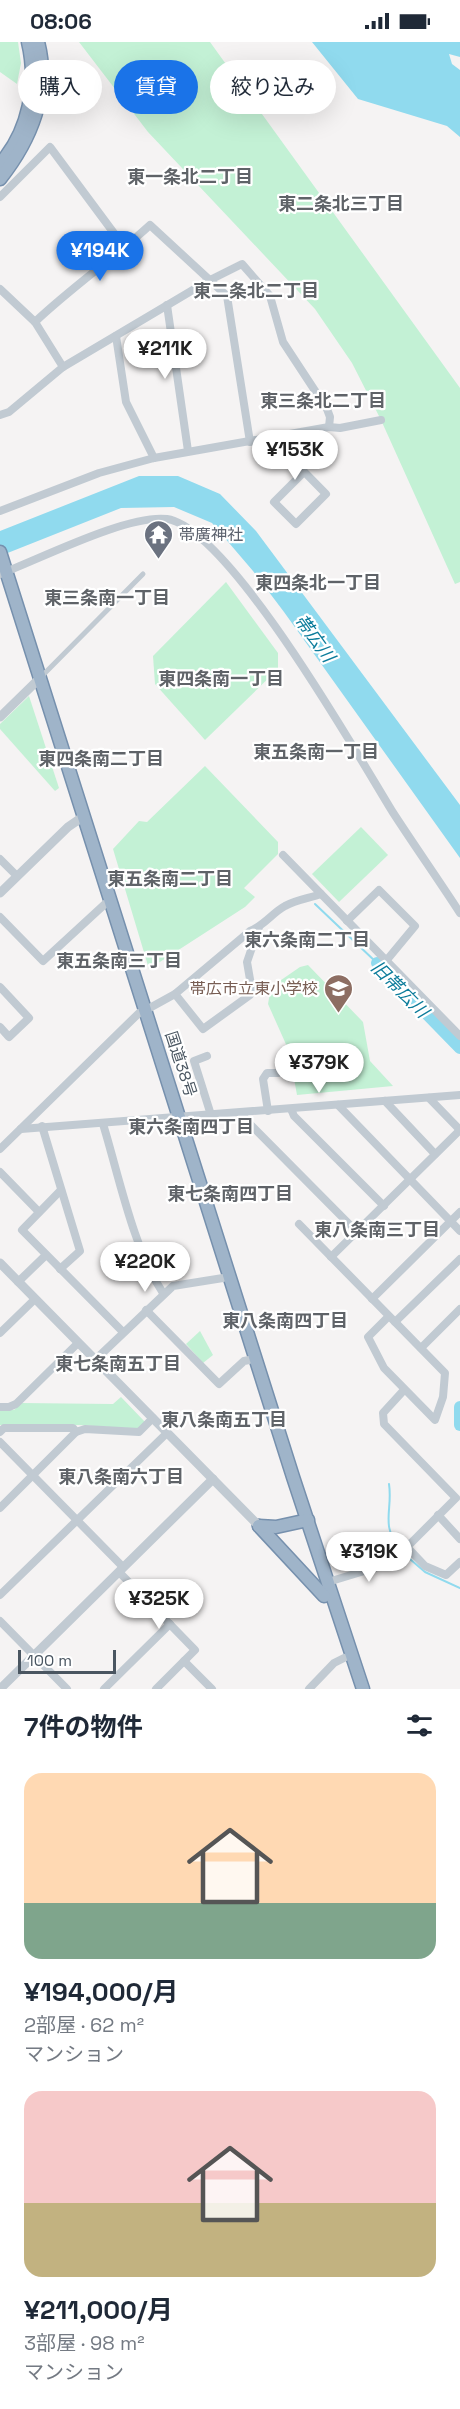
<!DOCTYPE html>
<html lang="ja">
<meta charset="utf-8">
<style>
body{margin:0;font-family:"Space Grotesk","Noto Sans JP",sans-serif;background:#f2f2f3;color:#1f2937;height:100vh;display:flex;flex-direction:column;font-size:22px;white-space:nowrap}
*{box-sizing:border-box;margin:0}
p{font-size:20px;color:#747a83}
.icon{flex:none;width:33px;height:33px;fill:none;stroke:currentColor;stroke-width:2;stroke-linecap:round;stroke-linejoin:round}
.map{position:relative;height:1647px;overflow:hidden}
.drawer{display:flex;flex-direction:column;background:#fff;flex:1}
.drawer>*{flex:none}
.hud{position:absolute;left:18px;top:18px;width:424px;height:54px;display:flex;gap:12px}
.scale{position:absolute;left:18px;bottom:15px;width:98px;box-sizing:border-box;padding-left:6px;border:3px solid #4a5661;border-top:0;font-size:16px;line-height:21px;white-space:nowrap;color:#4a5661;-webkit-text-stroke:4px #fff;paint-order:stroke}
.price{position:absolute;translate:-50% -51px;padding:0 14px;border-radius:21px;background:#fff;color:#222;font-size:20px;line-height:39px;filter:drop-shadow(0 2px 3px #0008)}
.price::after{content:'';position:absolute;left:50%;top:36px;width:18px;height:14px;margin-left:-9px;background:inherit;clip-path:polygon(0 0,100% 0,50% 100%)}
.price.current{background:#1a73e8;color:#fff}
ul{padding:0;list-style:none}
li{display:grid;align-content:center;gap:12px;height:318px;padding:0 24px}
li span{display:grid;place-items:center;height:186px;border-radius:18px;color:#555}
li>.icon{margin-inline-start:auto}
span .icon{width:108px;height:108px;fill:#fffc;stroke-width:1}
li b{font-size:26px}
h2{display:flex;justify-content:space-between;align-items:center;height:72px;padding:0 24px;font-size:26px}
.pill{padding:0 21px;border-radius:27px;background:#fff;box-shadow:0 6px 24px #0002;font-size:21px;line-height:54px}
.pill.current{background:#1a73e8;color:#fff}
.status{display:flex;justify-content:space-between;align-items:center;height:42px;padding:0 30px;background:#fff;direction:ltr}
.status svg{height:16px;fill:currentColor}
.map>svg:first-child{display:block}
.green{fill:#c3f1d5}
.water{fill:#90daee}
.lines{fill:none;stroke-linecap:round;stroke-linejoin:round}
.stream{stroke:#90daee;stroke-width:2}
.river{stroke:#90daee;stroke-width:12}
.trunk-casing{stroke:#7690ad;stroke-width:15}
.pedestrian{stroke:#c1cad2;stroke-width:5}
.minor{stroke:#c1cad2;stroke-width:8}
.tertiary{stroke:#c1cad2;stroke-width:9}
.trunk{stroke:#9fb4c9;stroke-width:12}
.labels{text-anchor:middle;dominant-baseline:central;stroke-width:4.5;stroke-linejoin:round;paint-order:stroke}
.worship-label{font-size:16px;fill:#5b616d;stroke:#fff;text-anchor:start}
.education-label{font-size:16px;fill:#785e54;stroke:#fff;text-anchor:end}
.street-label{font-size:16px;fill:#4a5661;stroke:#fff}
.neighbourhood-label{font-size:18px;font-weight:bold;fill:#5f6368;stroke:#fff}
.water-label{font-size:18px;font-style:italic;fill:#0c7c9b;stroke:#fff}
</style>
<div class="status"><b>08:06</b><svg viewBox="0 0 49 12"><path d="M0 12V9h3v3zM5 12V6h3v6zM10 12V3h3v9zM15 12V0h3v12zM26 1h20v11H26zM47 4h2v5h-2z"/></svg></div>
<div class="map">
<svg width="460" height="1647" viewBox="0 0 460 1647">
<rect width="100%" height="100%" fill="#f5f3f3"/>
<g class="green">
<polygon points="0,0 18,0 21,21 17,42 0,30"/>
<polygon points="79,0 210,0 460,346 460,540 455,542 381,378 352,321 315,267 148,90"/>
<polygon points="226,540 278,611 278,627 205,698 155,642 153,614"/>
<polygon points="29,654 59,746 55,749 0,687 0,682"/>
<polygon points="205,724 278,800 278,812 244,846 255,855 245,865 149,927 113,807 139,779 147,780"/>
<polygon points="361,785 388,813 339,860 312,832"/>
<polygon points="308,923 363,980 370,1019 393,1044 297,1053 289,1009 268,962 271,945 300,925"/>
<polygon points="200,1289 213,1313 203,1321 186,1302"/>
<polygon points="121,1355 145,1380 138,1387 79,1383 0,1383 0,1367 14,1368 21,1361 113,1362"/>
</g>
<g class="water">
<polygon points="312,0 460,0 460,15 449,12 452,22 460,28 460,95 447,84 358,57"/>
<polygon points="139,434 178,434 220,452 256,489 460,763 460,816 284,570 253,529 212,481 174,465 121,466 0,514 0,489"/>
</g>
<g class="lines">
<g class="stream">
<polyline points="315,862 377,921"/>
<path d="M 389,1442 C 393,1468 380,1483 400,1507"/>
<polyline points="403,1511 425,1530 460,1546"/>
</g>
<g class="river">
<polyline points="377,921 460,1006"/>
<polyline points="460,1365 460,1383"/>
</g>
<defs>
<g id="trunk">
<path d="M 0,122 C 29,89 38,42 28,0"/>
<path d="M 0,137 C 31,98 51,50 38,0"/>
<polyline points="0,510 293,1435 363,1647"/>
<polyline points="259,1484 324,1554"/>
<polyline points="259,1484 276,1485 308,1478"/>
</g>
</defs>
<use href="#trunk" class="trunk-casing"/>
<polyline class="pedestrian" points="41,635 143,532"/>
<g class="minor">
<polyline points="0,155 50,105 125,206"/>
<polyline points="0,247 35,280 63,325"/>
<polyline points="167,263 188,409"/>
<path d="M 35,280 C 72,245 113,217 150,183 L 227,254 L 250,400"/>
<polyline points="116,294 126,360 154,416"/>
<polyline points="0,373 9,370 63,325 208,239 242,222 270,254 283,300 327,367 330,375 329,385"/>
<polyline points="271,396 326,452 296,482 274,460 304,430"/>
<polyline points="0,469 99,431 154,416 329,385 340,386 381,378"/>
<path d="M 0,532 C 40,517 128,472 167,477 C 229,486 357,712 392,769 C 414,803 438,837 460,871"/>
<polyline points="283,813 460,994"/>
<polyline points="0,817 17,834"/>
<polyline points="0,875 43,919 105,862"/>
<polyline points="347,879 379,848 415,884 386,919"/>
<polyline points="0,945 29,976 9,995 0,985"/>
<polyline points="175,952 203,987 250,953 252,949 247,920 259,885"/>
<path d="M 146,968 L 175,952 L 250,889 C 265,883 272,871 285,864 C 295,858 310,856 321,852"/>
<polyline points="207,1014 194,1019 211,1073"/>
<polyline points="429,1056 460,1088"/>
<polyline points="385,1059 435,1112"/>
<polyline points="338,1063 460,1189"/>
<polyline points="291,1067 294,1074 384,1164"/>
<polyline points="268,1069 263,1037 267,1031 278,1031"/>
<polyline points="242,1071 247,1079 357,1190"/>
<path d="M 103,1082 C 119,1134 133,1206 163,1251"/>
<polyline points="42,1084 80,1209 60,1227"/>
<polyline points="21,1087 460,1053"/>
<polyline points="0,1107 139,971"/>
<polyline points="0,1130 39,1170"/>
<polyline points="61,1148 22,1188 123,1290"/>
<polyline points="299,1182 445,1331 443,1355 435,1378 384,1326 368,1295 389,1274"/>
<polyline points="331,1215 460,1088"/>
<polyline points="18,1240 46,1213"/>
<polyline points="372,1257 460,1170"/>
<polyline points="146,1268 219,1342 244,1319 249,1318"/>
<polyline points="395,1280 460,1217"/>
<polyline points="0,1291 35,1257"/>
<polyline points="421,1306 460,1267"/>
<polyline points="95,1318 173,1244 223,1236"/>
<polyline points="0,1365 9,1365 16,1362 78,1301"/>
<polyline points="0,1390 4,1386 73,1386 76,1390"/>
<polyline points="0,1400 123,1525"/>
<polyline points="0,1466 76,1390 85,1387 139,1390 153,1376"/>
<polyline points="438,1473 460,1497"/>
<polyline points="407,1505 425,1524 446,1533 460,1520"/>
<polyline points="119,1530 195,1608 156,1647"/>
<polyline points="328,1540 384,1523 405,1507 456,1456 384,1382 383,1371 404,1348"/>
<polyline points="0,1553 167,1391"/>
<polyline points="0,1579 67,1647"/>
<polyline points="184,1619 212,1647"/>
<polyline points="104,1647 170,1582"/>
<polyline points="309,1647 334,1621 344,1616"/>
</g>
<g class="tertiary">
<polyline points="0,675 41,635"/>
<polyline points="0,851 68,785 84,774"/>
<polyline points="0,1221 259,1484"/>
<polyline points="0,1647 213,1437"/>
</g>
<use href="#trunk" class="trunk"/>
</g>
<defs>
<symbol id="temple-pin" viewBox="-11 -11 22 30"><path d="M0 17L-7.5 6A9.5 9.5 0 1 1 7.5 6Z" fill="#6b7280" stroke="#fff"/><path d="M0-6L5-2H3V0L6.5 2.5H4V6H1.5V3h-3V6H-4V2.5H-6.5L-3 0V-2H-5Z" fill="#fff"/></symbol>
<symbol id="school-pin" viewBox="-11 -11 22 30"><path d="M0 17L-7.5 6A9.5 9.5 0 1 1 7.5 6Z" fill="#8d6e63" stroke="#fff"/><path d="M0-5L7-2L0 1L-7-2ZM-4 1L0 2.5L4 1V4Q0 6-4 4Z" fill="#fff"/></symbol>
</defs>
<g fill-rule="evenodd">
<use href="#temple-pin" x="142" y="476" width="33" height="45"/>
<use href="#school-pin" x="322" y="930" width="33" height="45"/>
</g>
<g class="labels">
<g class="worship-label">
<text x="179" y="492">帯廣神社</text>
</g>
<g class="education-label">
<text x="318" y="946">帯広市立東小学校</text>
</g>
<g class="street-label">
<text transform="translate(181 1022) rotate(72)">国道38号</text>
</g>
<g class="neighbourhood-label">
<text x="190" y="134">東一条北二丁目</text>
<text x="341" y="161">東二条北三丁目</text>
<text x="256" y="248">東二条北二丁目</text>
<text x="323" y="358">東三条北二丁目</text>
<text x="318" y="540">東四条北一丁目</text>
<text x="107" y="555">東三条南一丁目</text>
<text x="221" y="636">東四条南一丁目</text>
<text x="316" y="709">東五条南一丁目</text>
<text x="101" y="716">東四条南二丁目</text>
<text x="170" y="836">東五条南二丁目</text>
<text x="307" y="897">東六条南二丁目</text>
<text x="119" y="918">東五条南三丁目</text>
<text x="191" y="1084">東六条南四丁目</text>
<text x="230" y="1151">東七条南四丁目</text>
<text x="377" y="1187">東八条南三丁目</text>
<text x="285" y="1278">東八条南四丁目</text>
<text x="118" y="1321">東七条南五丁目</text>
<text x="224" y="1377">東八条南五丁目</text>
<text x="121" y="1434">東八条南六丁目</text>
</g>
<g class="water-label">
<text transform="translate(315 596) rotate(54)">帯広川</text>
<text transform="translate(400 947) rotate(45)">旧帯広川</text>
</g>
</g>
</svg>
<div class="scale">100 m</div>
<b class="price current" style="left:100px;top:240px">¥194K</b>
<b class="price" style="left:165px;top:338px">¥211K</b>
<b class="price" style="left:295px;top:439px">¥153K</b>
<b class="price" style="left:319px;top:1052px">¥379K</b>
<b class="price" style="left:145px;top:1251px">¥220K</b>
<b class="price" style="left:369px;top:1541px">¥319K</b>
<b class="price" style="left:159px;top:1588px">¥325K</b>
<div class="hud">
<a class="pill">購入</a>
<a class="pill current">賃貸</a>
<a class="pill">絞り込み</a>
</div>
</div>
<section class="drawer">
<h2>7件の物件<svg class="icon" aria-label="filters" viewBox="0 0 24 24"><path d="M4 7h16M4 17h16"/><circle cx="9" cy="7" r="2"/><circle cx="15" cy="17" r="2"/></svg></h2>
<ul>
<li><span style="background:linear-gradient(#ffd9b3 70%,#7fa58c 0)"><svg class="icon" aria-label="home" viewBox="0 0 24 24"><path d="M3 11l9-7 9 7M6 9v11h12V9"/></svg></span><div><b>¥194,000/月</b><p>2部屋 · 62 m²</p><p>マンション</p></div></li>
<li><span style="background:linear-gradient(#f6c9c9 60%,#c2b280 0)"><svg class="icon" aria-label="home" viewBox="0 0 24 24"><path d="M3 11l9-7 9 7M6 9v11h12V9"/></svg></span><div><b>¥211,000/月</b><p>3部屋 · 98 m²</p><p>マンション</p></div></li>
</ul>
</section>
